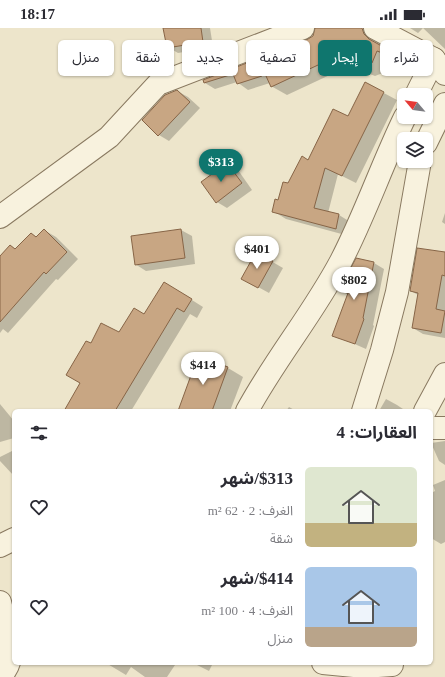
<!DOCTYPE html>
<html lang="ar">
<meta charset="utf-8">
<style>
body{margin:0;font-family:"Times New Roman","Noto Sans Arabic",serif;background:#f2f2f3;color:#2b2b33;direction:rtl;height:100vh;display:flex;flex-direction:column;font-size:15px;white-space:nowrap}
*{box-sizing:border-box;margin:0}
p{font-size:13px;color:#7c7c81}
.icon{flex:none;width:22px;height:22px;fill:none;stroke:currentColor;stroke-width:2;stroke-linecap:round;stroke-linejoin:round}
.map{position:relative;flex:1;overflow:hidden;direction:ltr}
.sheet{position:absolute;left:12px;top:381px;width:421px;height:256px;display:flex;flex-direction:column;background:#fff;border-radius:6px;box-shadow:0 1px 3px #0004;direction:rtl}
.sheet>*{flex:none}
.top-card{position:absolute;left:12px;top:12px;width:421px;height:36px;direction:rtl;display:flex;gap:8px}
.needle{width:26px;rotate:299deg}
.tools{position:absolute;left:397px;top:60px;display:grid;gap:8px}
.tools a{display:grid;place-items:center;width:36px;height:36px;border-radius:6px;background:#fff;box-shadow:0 1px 3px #0004;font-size:20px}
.price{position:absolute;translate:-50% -34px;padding:0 9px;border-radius:14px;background:#fff;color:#222;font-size:13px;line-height:26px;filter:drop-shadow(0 1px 2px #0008)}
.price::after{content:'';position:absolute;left:50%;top:24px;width:12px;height:9px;margin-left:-6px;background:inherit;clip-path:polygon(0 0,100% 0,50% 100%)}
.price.on{background:#0f766e;color:#fff}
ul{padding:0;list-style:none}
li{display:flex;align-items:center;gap:12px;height:100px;padding:0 16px}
li span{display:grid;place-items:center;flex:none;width:112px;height:80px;border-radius:6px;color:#555}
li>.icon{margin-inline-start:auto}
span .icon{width:48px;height:48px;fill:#fffc;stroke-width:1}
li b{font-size:17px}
h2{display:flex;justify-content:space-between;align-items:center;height:48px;padding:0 16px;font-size:17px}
.tag{padding:0 14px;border-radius:6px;background:#fff;box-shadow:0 1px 3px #0004;font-size:14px;line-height:36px}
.tag.on{background:#0f766e;color:#fff}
.status{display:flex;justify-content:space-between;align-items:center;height:28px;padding:0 20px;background:#fff;direction:ltr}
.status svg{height:11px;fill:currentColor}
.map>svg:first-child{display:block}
.shadow{fill:#0003}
.building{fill:#c8a683;stroke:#876547}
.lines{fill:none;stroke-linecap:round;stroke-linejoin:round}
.street-casing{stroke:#897960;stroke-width:24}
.street{stroke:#f8f2de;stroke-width:22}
</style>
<div class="status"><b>18:17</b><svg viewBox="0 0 49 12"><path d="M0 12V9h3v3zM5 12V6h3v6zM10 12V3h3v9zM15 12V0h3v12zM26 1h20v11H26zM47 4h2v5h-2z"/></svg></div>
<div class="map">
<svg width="445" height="649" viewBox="0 0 445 649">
<rect width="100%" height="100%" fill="#ede5cb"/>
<g class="shadow">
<polygon points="164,0 210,0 213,19 178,25 168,19"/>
<polygon points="316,0 360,0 378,10 382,19 402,30 400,34 393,31 388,43 375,48 349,38 287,67 271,58 270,55 248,62 237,54 215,61 205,55 257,32 264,37 290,25 313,9"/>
<polygon points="410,0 445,0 445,21 423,0 418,5"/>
<polygon points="365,55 397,72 356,155 338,146 328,185 339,187 352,195 349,208 286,191 273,183 289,156 349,89"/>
<polygon points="177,63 188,69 200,80 169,113 159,107 143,92"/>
<polygon points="227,136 238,142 252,162 227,180 217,174"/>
<polygon points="445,185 445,196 442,194"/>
<polygon points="44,202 56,209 78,231 58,252 56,251 8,305 3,301 0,305 0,230 11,218 16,221 31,206 37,209"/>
<polygon points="181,202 192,208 195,236 146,243 135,236 132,209"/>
<polygon points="257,225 283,240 269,265 242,250"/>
<polygon points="445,225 445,310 423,306 413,300 418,267 411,263"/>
<polygon points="357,231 374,235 384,241 373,297 374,298 366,321 334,307 349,267 344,264"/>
<polygon points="176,262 203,279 197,290 190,286 131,383 65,383 82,355 91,316 119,305"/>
<polygon points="199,329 228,340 243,349 230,383 179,383"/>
<polygon points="386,371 397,377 406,383 379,383"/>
<polygon points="0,376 14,393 14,410 0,414"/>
<polygon points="289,379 296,383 286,383"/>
<polygon points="445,413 445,437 439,433 431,415"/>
<polygon points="14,422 14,448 0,433 0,429"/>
<polygon points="445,452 445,514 441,516 431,510 431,465 435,463 433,457"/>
<polygon points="106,635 172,635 175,637 167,649 145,649 131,639 126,647"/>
<polygon points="193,635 213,635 209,643"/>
</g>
<g class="building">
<polygon points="163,0 201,0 203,14 167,20"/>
<polygon points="315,0 362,0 364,6 369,11 387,21 385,26 377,23 372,35 359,40 333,30 271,59 261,37 289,24 287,20 308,11 313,8"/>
<polygon points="257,31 262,48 237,56 233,46 204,55 203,52"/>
<polygon points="365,54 384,64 342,148 325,140 314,180 339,186 336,201 272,184 275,171 278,172 283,154 288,155 302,128 308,132 333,81 348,88"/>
<polygon points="177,62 190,74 158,108 142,92 165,67"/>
<polygon points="227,135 242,155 216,175 201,154"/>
<polygon points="44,201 67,224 46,246 44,244 0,294 0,228 10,217 15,221 31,205 36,209"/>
<polygon points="181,201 185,230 135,237 131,208"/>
<polygon points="417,220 445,224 445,248 442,247 436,281 445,283 441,305 412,300 418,265 410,263"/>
<polygon points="256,224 273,233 258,260 241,251"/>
<polygon points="356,230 374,234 363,290 364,291 355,316 332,308 348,265 342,264 345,251"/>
<polygon points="164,254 192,271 184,284 177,280 115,383 64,383 80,355 66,347 86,313 91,315 101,295 119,304 134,280 144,286"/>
<polygon points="198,328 228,339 212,383 178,383"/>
</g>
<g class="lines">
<defs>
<g id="street">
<polyline points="375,0 434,31"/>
<polyline points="416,67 434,31 445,46"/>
<polyline points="426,115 445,76"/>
<polyline points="0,189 109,109 158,56 303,0"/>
<path d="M 247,383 C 275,331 313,286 341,233 C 365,187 382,136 405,89"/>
<polyline points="363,383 382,322 397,264 420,133"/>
<polyline points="425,383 445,346"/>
<polyline points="431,400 445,400"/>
<polyline points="0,518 14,511"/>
<path d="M 0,574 C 5,597 21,630 0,648"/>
<polyline points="323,635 364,639 392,637"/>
</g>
</defs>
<use href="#street" class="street-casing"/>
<use href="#street" class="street"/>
</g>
</svg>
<div class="tools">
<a><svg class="needle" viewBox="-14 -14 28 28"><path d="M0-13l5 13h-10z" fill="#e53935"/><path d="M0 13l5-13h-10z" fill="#7c7c81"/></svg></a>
<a><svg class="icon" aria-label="layers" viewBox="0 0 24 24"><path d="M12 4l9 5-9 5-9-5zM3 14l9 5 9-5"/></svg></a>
</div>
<b class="price on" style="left:221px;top:155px">$313</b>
<b class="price" style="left:257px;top:242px">$401</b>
<b class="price" style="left:354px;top:273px">$802</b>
<b class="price" style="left:203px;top:358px">$414</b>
<div class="top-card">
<a class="tag">شراء</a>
<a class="tag on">إيجار</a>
<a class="tag">تصفية</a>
<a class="tag">جديد</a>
<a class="tag">شقة</a>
<a class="tag">منزل</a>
</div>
<section class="sheet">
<h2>العقارات: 4<svg class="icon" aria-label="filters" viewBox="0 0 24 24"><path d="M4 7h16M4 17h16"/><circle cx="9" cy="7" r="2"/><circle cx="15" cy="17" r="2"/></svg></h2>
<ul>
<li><span style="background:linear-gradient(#dfe7d0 70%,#c2b280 0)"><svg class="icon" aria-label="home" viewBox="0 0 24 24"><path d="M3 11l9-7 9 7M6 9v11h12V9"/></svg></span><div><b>$313/شهر</b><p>الغرف: 2 · 62 m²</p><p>شقة</p></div><svg class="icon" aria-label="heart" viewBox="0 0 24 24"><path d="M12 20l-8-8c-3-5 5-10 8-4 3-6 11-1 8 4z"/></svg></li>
<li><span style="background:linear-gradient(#a9c7e8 75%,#b9a48a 0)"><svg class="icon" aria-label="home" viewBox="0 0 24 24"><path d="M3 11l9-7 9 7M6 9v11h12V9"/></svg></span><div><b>$414/شهر</b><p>الغرف: 4 · 100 m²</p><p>منزل</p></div><svg class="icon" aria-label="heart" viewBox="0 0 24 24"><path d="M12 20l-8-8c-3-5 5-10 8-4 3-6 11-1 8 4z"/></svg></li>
</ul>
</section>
</div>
